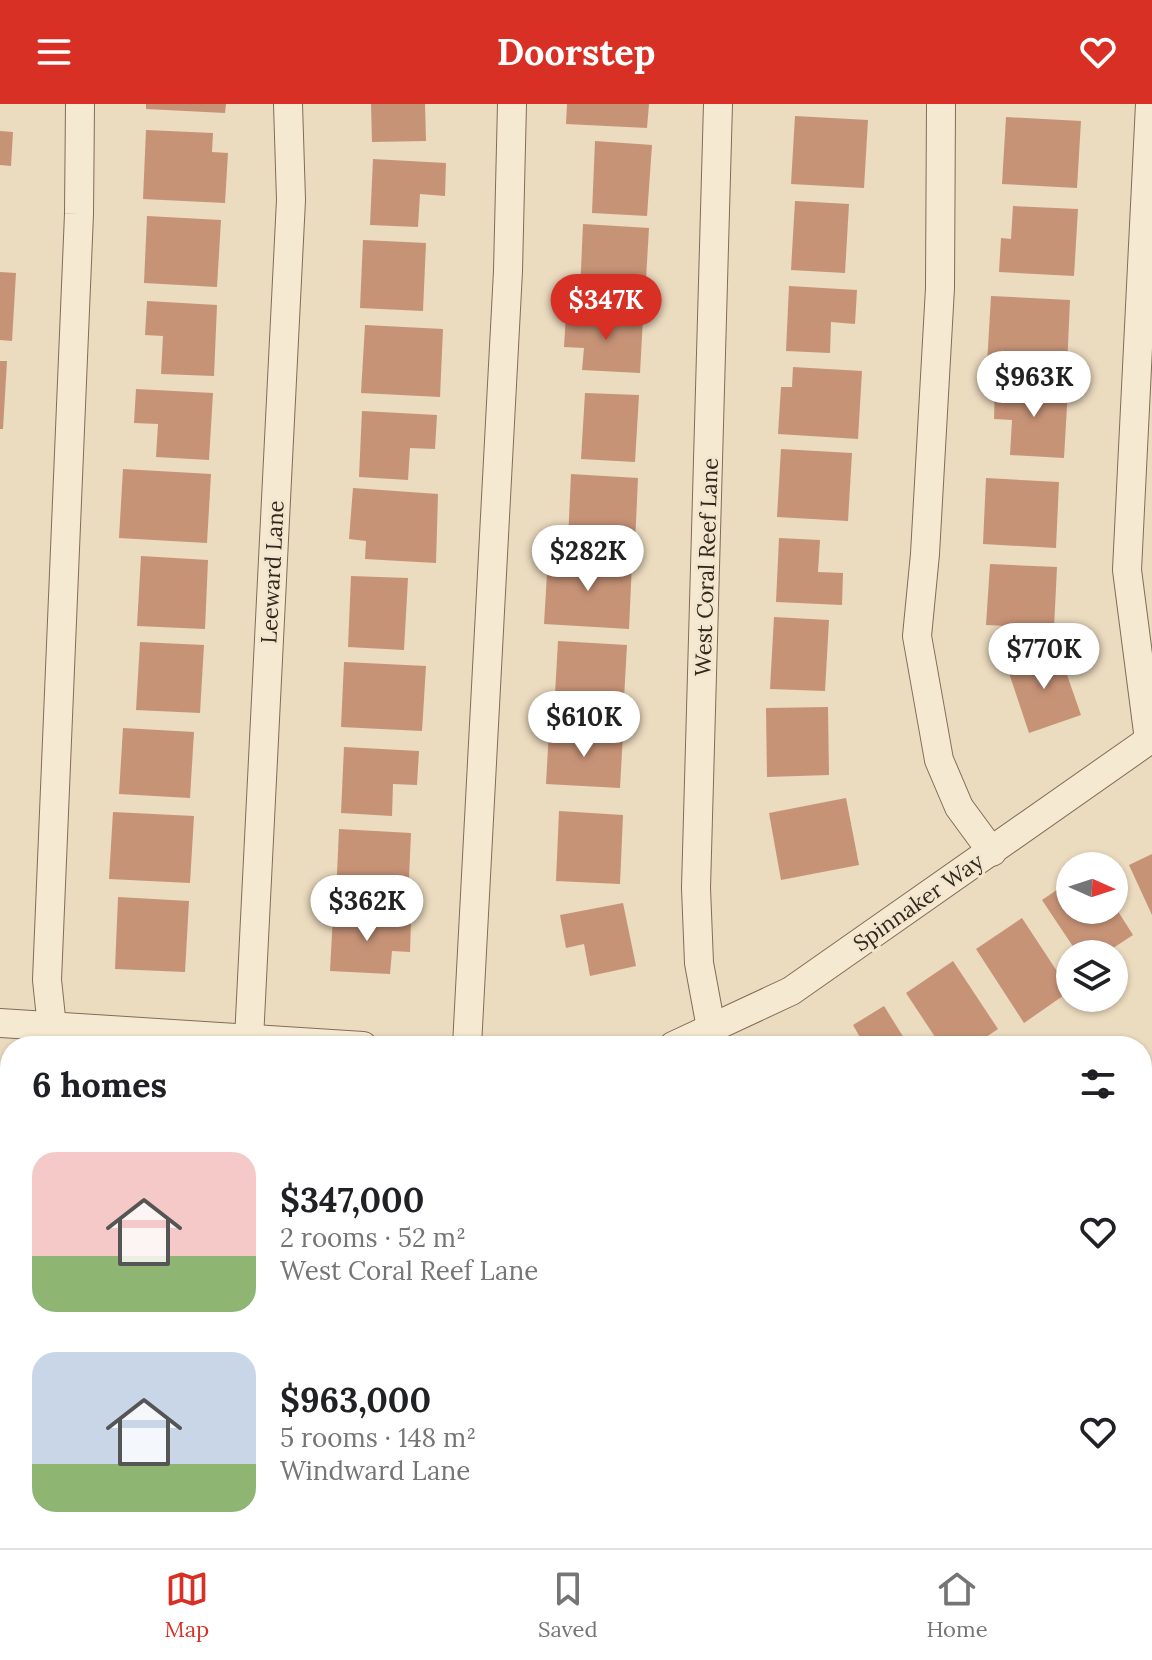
<!DOCTYPE html>
<meta charset="utf-8">
<style>
body{margin:0;font-family:Lora,serif;background:#f2f2f2;color:#202124;height:100vh;display:flex;flex-direction:column;font-size:30px;white-space:nowrap}
*{box-sizing:border-box;margin:0}
p{font-size:26px;color:#757577}
.icon{flex:none;width:44px;height:44px;fill:none;stroke:currentColor;stroke-width:2;stroke-linecap:round;stroke-linejoin:round}
.map{position:relative;flex:1;overflow:hidden}
.drawer{position:absolute;left:0px;top:932px;width:1152px;height:512px;display:flex;flex-direction:column;background:#fff;border-radius:32px 32px 0 0;box-shadow:0 2px 6px #0004}
.drawer>*{flex:none}
.needle{width:52px;rotate:93deg}
.controls{position:absolute;left:1056px;top:748px;display:grid;gap:16px}
.controls a{display:grid;place-items:center;width:72px;height:72px;border-radius:50%;background:#fff;box-shadow:0 2px 6px #0004;font-size:40px}
.price{position:absolute;translate:-50% -68px;padding:0 18px;border-radius:28px;background:#fff;color:#222;font-size:26px;line-height:52px;filter:drop-shadow(0 2px 4px #0008)}
.price::after{content:'';position:absolute;left:50%;top:48px;width:24px;height:18px;margin-left:-12px;background:inherit;clip-path:polygon(0 0,100% 0,50% 100%)}
.price.on{background:#d93025;color:#fff}
ul{padding:0;list-style:none}
li{display:flex;align-items:center;gap:24px;height:200px;padding:0 32px}
li span{display:grid;place-items:center;flex:none;width:224px;height:160px;border-radius:24px;color:#555}
li>.icon{margin-inline-start:auto}
span .icon{width:96px;height:96px;fill:#fffc;stroke-width:1}
li b{font-size:34px}
h2{display:flex;justify-content:space-between;align-items:center;height:96px;padding:0 32px;font-size:34px}
header{display:flex;justify-content:space-between;align-items:center;height:104px;padding:0 32px;background:#d93025;color:#fff;font-size:36px;font-weight:700}
.tab-bar{display:flex;justify-content:space-around;align-items:center;height:112px;border-top:2px solid #e0e0e0;background:#fff;font-size:22px;color:#757577}
.tab-bar a{display:grid;justify-items:center;gap:4px}
.tab-bar .on{color:#d93025}
.map>svg:first-child{display:block}
.building{fill:#c79377}
.lines{fill:none;stroke-linecap:round;stroke-linejoin:round}
.minor-casing{stroke:#826c59;stroke-width:30}
.minor{stroke:#f6e9d2;stroke-width:28}
.labels{text-anchor:middle;dominant-baseline:central;stroke-width:6;stroke-linejoin:round;paint-order:stroke}
.street-label{font-size:22px;fill:#33261c;stroke:#f3e6ce}
</style>
<header><svg class="icon" aria-label="menu" viewBox="0 0 24 24"><path d="M4 6h16M4 12h16M4 18h16"/></svg>Doorstep<svg class="icon" aria-label="heart" viewBox="0 0 24 24"><path d="M12 20l-8-8c-3-5 5-10 8-4 3-6 11-1 8 4z"/></svg></header>
<div class="map">
<svg width="1152" height="1444" viewBox="0 0 1152 1444">
<rect width="100%" height="100%" fill="#ebdbbf"/>
<g class="building">
<polygon points="146,0 226,0 225,9 146,5"/>
<polygon points="371,0 425,0 426,37 372,38"/>
<polygon points="567,0 649,0 647,24 566,20"/>
<polygon points="795,12 868,16 864,84 791,80"/>
<polygon points="1006,13 1081,17 1077,84 1002,80"/>
<polygon points="146,26 213,29 212,48 228,49 225,99 143,95"/>
<polygon points="0,27 13,28 11,62 0,61"/>
<polygon points="595,37 652,41 647,112 592,109"/>
<polygon points="373,55 446,59 445,92 420,90 418,123 370,121"/>
<polygon points="795,97 849,100 845,169 791,166"/>
<polygon points="1013,102 1078,105 1074,172 999,168 1001,134 1011,135"/>
<polygon points="147,112 221,116 217,183 144,179"/>
<polygon points="583,120 649,124 645,192 580,188"/>
<polygon points="363,136 426,139 423,207 360,204"/>
<polygon points="0,168 16,169 12,237 0,236"/>
<polygon points="789,182 857,186 855,220 831,218 830,249 786,247"/>
<polygon points="991,192 1070,196 1067,264 987,260"/>
<polygon points="147,197 217,201 214,272 161,270 163,232 145,231"/>
<polygon points="566,210 643,214 640,269 582,266 584,244 564,243"/>
<polygon points="365,221 443,225 440,293 361,289"/>
<polygon points="0,257 7,257 3,325 0,325"/>
<polygon points="793,263 862,267 858,335 778,330 781,283 792,283"/>
<polygon points="995,282 1068,285 1064,354 1010,351 1012,316 994,315"/>
<polygon points="136,285 213,289 209,356 156,353 158,320 134,319"/>
<polygon points="585,289 639,291 635,358 581,355"/>
<polygon points="362,307 437,311 435,345 410,344 408,376 359,373"/>
<polygon points="781,345 852,349 848,417 777,413"/>
<polygon points="123,365 211,370 207,439 119,434"/>
<polygon points="571,370 638,374 635,440 568,436"/>
<polygon points="986,374 1059,378 1056,444 983,440"/>
<polygon points="353,384 438,390 436,459 365,455 366,437 349,435"/>
<polygon points="779,434 820,436 818,468 843,469 842,501 776,498"/>
<polygon points="141,452 208,456 205,525 137,522"/>
<polygon points="548,453 632,458 629,525 544,520"/>
<polygon points="990,460 1057,463 1054,524 986,521"/>
<polygon points="351,472 408,474 404,546 348,543"/>
<polygon points="774,513 829,516 825,587 770,585"/>
<polygon points="558,537 627,541 623,612 554,608"/>
<polygon points="140,538 204,541 200,609 136,606"/>
<polygon points="1058,545 1081,611 1029,629 1007,563"/>
<polygon points="344,558 426,562 422,627 341,623"/>
<polygon points="828,603 829,671 767,673 766,604"/>
<polygon points="123,624 194,628 190,694 119,690"/>
<polygon points="549,626 623,630 620,684 546,680"/>
<polygon points="344,643 419,647 417,681 393,680 392,712 341,709"/>
<polygon points="846,694 859,761 781,776 769,709"/>
<polygon points="559,707 623,711 620,780 556,777"/>
<polygon points="113,708 194,712 190,779 109,775"/>
<polygon points="339,725 411,729 408,797 336,793"/>
<polygon points="1152,750 1152,811 1129,761"/>
<polygon points="1070,777 1070,806 1114,806 1114,801 1133,831 1104,850 1078,850 1042,796"/>
<polygon points="118,793 189,797 185,868 115,865"/>
<polygon points="623,799 636,862 590,872 584,840 566,844 560,811"/>
<polygon points="333,811 411,816 410,848 392,847 390,870 330,867"/>
<polygon points="1022,814 1070,887 1024,919 976,845"/>
<polygon points="953,857 998,925 973,942 941,942 906,889"/>
<polygon points="884,902 909,942 865,942 853,921"/>
<rect x="0" y="988" width="10" height="55"/>
<polygon points="143,1434 183,1436 182,1444 142,1444"/>
</g>
<g class="lines">
<defs>
<g id="minor">
<polyline points="941,0 940,184 925,450 917,532 939,656 959,703 992,748"/>
<polyline points="1149,636 1127,466 1150,0"/>
<polyline points="0,919 363,942"/>
<polyline points="52,923 47,876 79,110 80,0"/>
<polyline points="711,924 699,859 696,784 718,0"/>
<polyline points="249,935 291,96 288,0"/>
<polyline points="467,942 508,167 512,0"/>
<polyline points="673,942 791,887 1152,634"/>
</g>
</defs>
<use href="#minor" class="minor-casing"/>
<use href="#minor" class="minor"/>
</g>
<g class="labels">
<g class="street-label">
<text transform="translate(706 463) rotate(-88)">West Coral Reef Lane</text>
<text transform="translate(272 468) rotate(-87)">Leeward Lane</text>
<text transform="translate(918 798) rotate(-35)">Spinnaker Way</text>
</g>
</g>
</svg>
<div class="controls">
<a><svg class="needle" viewBox="-14 -14 28 28"><path d="M0-13l5 13h-10z" fill="#e53935"/><path d="M0 13l5-13h-10z" fill="#757577"/></svg></a>
<a><svg class="icon" aria-label="layers" viewBox="0 0 24 24"><path d="M12 4l9 5-9 5-9-5zM3 14l9 5 9-5"/></svg></a>
</div>
<b class="price on" style="left:606px;top:238px">$347K</b>
<b class="price" style="left:1034px;top:315px">$963K</b>
<b class="price" style="left:588px;top:489px">$282K</b>
<b class="price" style="left:1044px;top:587px">$770K</b>
<b class="price" style="left:584px;top:655px">$610K</b>
<b class="price" style="left:367px;top:839px">$362K</b>
<section class="drawer">
<h2>6 homes<svg class="icon" aria-label="filters" viewBox="0 0 24 24"><path d="M4 7h16M4 17h16"/><circle cx="9" cy="7" r="2"/><circle cx="15" cy="17" r="2"/></svg></h2>
<ul>
<li><span style="background:linear-gradient(#f6c9c9 65%,#8fb573 0)"><svg class="icon" aria-label="home" viewBox="0 0 24 24"><path d="M3 11l9-7 9 7M6 9v11h12V9"/></svg></span><div><b>$347,000</b><p>2 rooms · 52 m²</p><p>West Coral Reef Lane</p></div><svg class="icon" aria-label="heart" viewBox="0 0 24 24"><path d="M12 20l-8-8c-3-5 5-10 8-4 3-6 11-1 8 4z"/></svg></li>
<li><span style="background:linear-gradient(#c9d6e8 70%,#8fb573 0)"><svg class="icon" aria-label="home" viewBox="0 0 24 24"><path d="M3 11l9-7 9 7M6 9v11h12V9"/></svg></span><div><b>$963,000</b><p>5 rooms · 148 m²</p><p>Windward Lane</p></div><svg class="icon" aria-label="heart" viewBox="0 0 24 24"><path d="M12 20l-8-8c-3-5 5-10 8-4 3-6 11-1 8 4z"/></svg></li>
</ul>
</section>
</div>
<nav class="tab-bar">
<a class="on"><svg class="icon" aria-label="map" viewBox="0 0 24 24"><path d="M3 6l6-2 6 2 6-2v14l-6 2-6-2-6 2zM9 4v14M15 6v14"/></svg>Map</a>
<a><svg class="icon" aria-label="saved" viewBox="0 0 24 24"><path d="M7 4h10v16l-5-4-5 4z"/></svg>Saved</a>
<a><svg class="icon" aria-label="home" viewBox="0 0 24 24"><path d="M3 11l9-7 9 7M6 9v11h12V9"/></svg>Home</a>
</nav>
